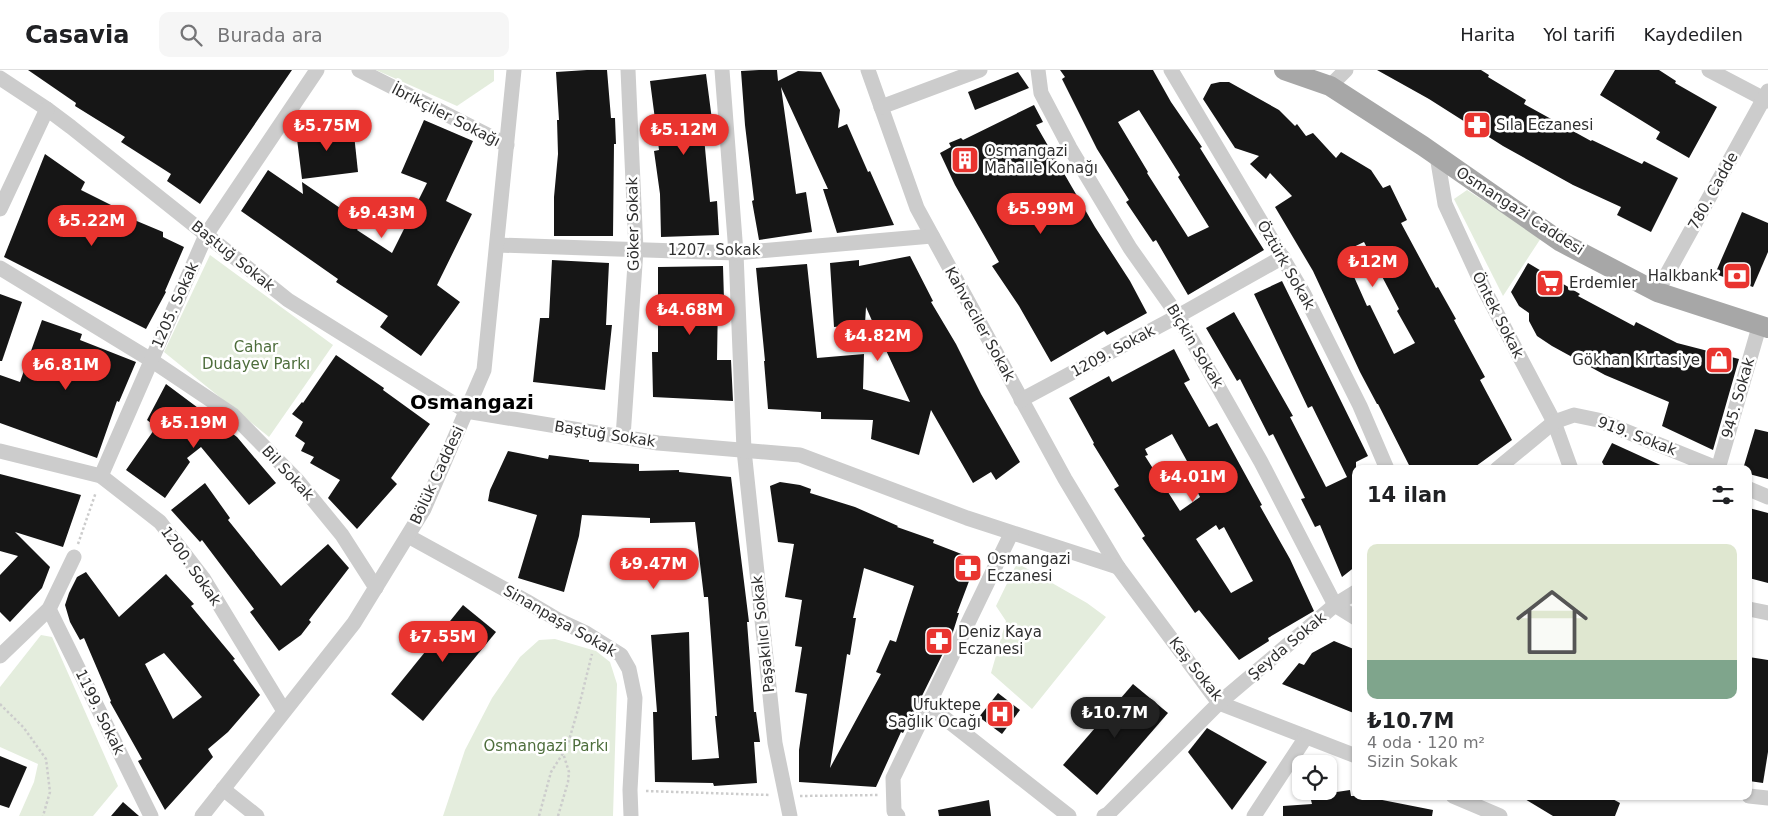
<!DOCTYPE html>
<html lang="tr">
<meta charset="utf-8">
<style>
body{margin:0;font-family:"DejaVu Sans",sans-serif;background:#f6f6f6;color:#202124;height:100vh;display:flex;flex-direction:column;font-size:19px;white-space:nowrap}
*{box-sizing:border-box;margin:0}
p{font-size:16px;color:#757577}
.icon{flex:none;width:28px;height:28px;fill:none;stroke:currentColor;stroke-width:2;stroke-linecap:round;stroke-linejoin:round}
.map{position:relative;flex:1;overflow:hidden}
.details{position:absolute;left:1352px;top:395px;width:400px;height:335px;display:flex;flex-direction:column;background:#fff;border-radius:10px;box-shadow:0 1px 4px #0004}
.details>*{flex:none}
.tools{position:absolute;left:1292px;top:685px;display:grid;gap:10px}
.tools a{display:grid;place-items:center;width:45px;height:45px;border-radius:10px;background:#fff;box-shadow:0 1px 4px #0004;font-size:25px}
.price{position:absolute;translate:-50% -42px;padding:0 11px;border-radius:18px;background:#e9342f;color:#fff;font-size:16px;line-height:32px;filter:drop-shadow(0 1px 2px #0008)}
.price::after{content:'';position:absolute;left:50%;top:30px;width:15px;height:11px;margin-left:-8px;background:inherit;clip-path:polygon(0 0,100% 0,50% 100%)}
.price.selected{background:#222;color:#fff}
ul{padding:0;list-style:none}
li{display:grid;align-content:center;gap:10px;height:265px;padding:0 15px}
li span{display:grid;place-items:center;height:155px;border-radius:10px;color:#555}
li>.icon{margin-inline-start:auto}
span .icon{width:90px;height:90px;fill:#fffc;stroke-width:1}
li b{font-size:21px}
h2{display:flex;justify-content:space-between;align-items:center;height:60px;padding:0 15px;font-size:21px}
header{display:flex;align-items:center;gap:30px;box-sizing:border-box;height:70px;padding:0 25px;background:#fff;border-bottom:1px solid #e0e0e0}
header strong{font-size:24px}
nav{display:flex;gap:28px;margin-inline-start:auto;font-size:18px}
.search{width:350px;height:45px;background:#f6f6f6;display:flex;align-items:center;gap:12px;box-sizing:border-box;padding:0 18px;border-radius:10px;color:#757577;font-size:19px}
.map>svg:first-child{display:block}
.green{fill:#e4eddd}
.building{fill:#161616;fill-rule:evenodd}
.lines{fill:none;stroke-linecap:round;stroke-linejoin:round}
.path{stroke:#ccc;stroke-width:2.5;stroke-dasharray:2.5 2.5;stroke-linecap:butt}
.minor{stroke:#ccc;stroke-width:15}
.major{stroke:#a7a7a7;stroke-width:20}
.labels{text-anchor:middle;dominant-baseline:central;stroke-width:5;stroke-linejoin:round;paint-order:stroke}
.street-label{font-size:15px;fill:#2f2f2f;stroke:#fff}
.poi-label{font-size:15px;fill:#2f2f2f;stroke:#fff;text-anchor:start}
.park-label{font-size:15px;fill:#4d6d3b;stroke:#fff}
.district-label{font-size:20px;font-weight:bold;fill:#000;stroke:#fff}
</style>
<header>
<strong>Casavia</strong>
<div class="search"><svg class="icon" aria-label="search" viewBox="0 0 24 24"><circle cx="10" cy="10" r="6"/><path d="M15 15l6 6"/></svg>Burada ara</div>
<nav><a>Harita</a><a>Yol tarifi</a><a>Kaydedilen</a></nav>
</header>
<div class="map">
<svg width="1768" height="746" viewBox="0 0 1768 746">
<rect width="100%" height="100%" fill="#fff"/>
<g class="green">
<polygon points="376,0 494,0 494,11 457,36"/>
<polygon points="1467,120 1541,168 1503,226 1454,129"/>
<polygon points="210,185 333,275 269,367 164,282"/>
<polygon points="1017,493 1087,533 1106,547 1032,639 991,603 1006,551 996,536"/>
<polygon points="41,565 52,567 118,716 93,746 19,746 34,712 38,694 0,677 0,617"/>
<polygon points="555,569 596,581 610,592 617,614 613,746 443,746 465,680 492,628 520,587 539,570"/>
</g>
<g class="building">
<polygon points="28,0 292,0 200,134 167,111 171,104 121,72 125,67 75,36 76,33"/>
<polygon points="587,0 607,0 611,48 615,48 616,74 614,74 613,166 554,166 554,127 558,84 557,50 559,50 556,2"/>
<polygon points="759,0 777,0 778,11 798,1 821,2 840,40 838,58 847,54 868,102 870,101 894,155 837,163 823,119 828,119 781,17 796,124 806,122 812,162 759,170 752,131 754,130 745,55 741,1"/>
<path d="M 1060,0 L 1153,0 L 1171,32 L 1202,77 L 1200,78 L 1264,180 L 1188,225 L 1156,170 L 1153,172 L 1126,132 L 1129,130 L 1097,79 L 1062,9 L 1065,7 ZM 1139,40 L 1180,105 L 1178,107 L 1209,157 L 1188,167 L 1147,103 L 1148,102 L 1118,52 Z"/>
<polygon points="1377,0 1481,0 1489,5 1488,7 1526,30 1524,34 1591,71 1592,70 1642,94 1644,91 1678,108 1651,162 1617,145 1621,137 1573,115 1503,76 1429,29"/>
<polygon points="1615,0 1659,0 1676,11 1675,13 1717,37 1689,88 1656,69 1660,62 1600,25"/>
<polygon points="1018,2 1029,18 975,40 968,22"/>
<polygon points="706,4 714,65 704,67 710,132 717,131 719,165 661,167 660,124 654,81 659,80 650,11"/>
<path d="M 1220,12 L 1229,12 L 1279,40 L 1295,56 L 1297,54 L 1306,66 L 1313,63 L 1336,88 L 1341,82 L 1371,100 L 1383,118 L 1390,115 L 1407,150 L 1401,153 L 1436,218 L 1438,217 L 1456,249 L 1454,250 L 1485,307 L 1480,310 L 1512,370 L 1472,399 L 1411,399 L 1378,334 L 1377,334 L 1360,302 L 1313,201 L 1275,137 L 1292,126 L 1270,103 L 1266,109 L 1250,94 L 1259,86 L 1235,78 L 1203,29 L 1211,14 ZM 1364,172 L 1399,239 L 1397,241 L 1415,273 L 1394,284 L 1370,235 L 1367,236 L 1343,182 Z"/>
<polygon points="1034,35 1043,52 1036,55 1095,157 1130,211 1147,243 1107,265 1104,261 1051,292 1019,236 992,196 999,192 955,115 940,83 951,77 949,73 961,68 963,70"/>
<polygon points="424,50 473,71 446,131 472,144 437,215 460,232 421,286 380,257 388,246 336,212 338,209 241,141 268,100 303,124 302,112 362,153 357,160 392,183 427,113 401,103"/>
<polygon points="353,55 358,102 302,109 296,61"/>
<polygon points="45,84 85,112 81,120 133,146 132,149 163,162 163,167 184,177 165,221 166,222 146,259 4,187"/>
<polygon points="1742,142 1768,153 1768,182 1753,217 1715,204"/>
<polygon points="910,186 933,231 931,232 956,274 981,324 1020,392 996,410 991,402 973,413 931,340 919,385 871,369 873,350 821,349 821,342 768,339 764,291 765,291 756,198 807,194 817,288 864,284 863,319 910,332 884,276 887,274 883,252 873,253 866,237 865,254 834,257 830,193 859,190 859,196"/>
<polygon points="552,190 609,193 606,255 612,255 605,320 533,312 540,248 549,248"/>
<polygon points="1528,193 1580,224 1578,226 1634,256 1636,252 1677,273 1739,289 1713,380 1662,356 1669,332 1605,305 1552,276 1537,266 1529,251 1529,243 1519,236 1511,222"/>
<polygon points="723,196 724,230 718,230 717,290 731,290 733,331 653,327 652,282 658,282 658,197"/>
<polygon points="1282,211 1368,386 1356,392 1356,496 1342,507 1320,455 1315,457 1301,429 1305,428 1273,364 1269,366 1240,309 1237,311 1206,258 1234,242 1293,346 1290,347 1326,417 1347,407 1312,336 1308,338 1254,224"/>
<polygon points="0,224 22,232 2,291 0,291"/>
<polygon points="42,250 82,264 80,270 136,292 119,332 117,331 97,388 0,353 0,305 20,312"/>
<path d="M 1174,279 L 1190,310 L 1184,313 L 1209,357 L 1217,353 L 1262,435 L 1260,436 L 1290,489 L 1314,541 L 1268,568 L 1269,571 L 1239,590 L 1199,540 L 1195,543 L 1142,468 L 1145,466 L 1114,419 L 1119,416 L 1093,374 L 1094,373 L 1069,328 L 1109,306 L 1112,312 ZM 1172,364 L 1203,420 L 1198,423 L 1200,427 L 1180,441 L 1145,386 L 1148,385 L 1145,379 ZM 1216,455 L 1219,460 L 1224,457 L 1253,511 L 1231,523 L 1196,469 Z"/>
<polygon points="336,285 384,318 383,320 430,354 391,408 397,414 357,459 328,428 340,410 310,393 314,387 301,381 305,373 295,366 303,352 292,344 302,332 303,333"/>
<polygon points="166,314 237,367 276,413 249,435 201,377 187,388 190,392 165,428 126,400 156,357 147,350"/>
<polygon points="1755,359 1768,362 1768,409 1749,404 1749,399 1743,399"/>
<polygon points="1612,373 1669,399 1606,399 1602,392"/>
<polygon points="508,381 548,389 549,385 589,390 589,392 639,394 639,401 679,400 679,402 731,407 749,552 747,552 754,642 756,642 760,672 754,672 757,713 714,716 713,713 655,712 653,642 657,642 651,565 689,562 692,690 719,688 715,646 717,646 708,527 704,527 695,452 650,453 650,448 582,445 579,466 564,522 518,508 537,445 488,431 490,420"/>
<polygon points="0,404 81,425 63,477 15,462 50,497 42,518 10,552 0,542 0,505 18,486 0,481"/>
<path d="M 780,412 L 800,415 L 811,419 L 810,423 L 855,437 L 898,456 L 897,457 L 934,470 L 933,473 L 977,490 L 957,543 L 959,543 L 952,565 L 918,634 L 903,663 L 901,662 L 876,717 L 799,712 L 799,680 L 807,624 L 795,622 L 802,577 L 795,576 L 802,530 L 785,527 L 794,474 L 778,472 L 770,416 ZM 864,498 L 914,516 L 896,572 L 890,570 L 876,602 L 881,604 L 830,698 L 847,584 L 850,585 L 856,548 L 853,548 Z"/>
<polygon points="205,413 230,448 228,450 281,516 328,474 349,498 309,550 311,552 301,565 279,581 250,542 254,539 202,470 200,472 171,440"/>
<polygon points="1749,438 1768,443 1768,513 1749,508"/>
<path d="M 86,502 L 119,547 L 166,504 L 194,534 L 191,536 L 235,589 L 233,590 L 260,625 L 228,662 L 208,679 L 213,687 L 165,740 L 138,691 L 142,689 L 110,632 L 111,631 L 84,568 L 80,570 L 70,552 L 65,535 L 69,523 L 77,507 ZM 164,583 L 202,627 L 173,649 L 145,594 Z"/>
<polygon points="463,535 496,562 423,651 391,624"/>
<polygon points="1334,571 1356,580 1356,644 1282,614 1299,593 1304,595 1312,583"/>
<polygon points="1749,587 1768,590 1768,682 1763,713 1749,711"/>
<polygon points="1133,614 1168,643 1097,725 1063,695"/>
<polygon points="998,623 1020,640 1002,664 979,647"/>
<polygon points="1207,658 1267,692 1232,740 1188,682"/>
<polygon points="0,686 27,697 9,738 0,735"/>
<polygon points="1350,720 1351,726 1362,726 1433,740 1432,746 1283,746 1283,736 1312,734 1310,726"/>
<polygon points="1520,726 1607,726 1620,733 1615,746 1553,746"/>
<polygon points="989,730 991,746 939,746 938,740"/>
<polygon points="123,732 139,746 111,746"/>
</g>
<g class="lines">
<g class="path">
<polyline points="78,474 96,422"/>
<polyline points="0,634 24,658 46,689 50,722 43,746"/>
<polyline points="646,721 770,725"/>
<polyline points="800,726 880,725"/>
<polyline points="539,746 551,702 567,677 579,636 592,584"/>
<polyline points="558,746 568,712 569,702 563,683"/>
</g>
<g class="minor">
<polyline points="359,0 507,75"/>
<polyline points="722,0 736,183 744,380 775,673 790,746"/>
<polyline points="868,0 917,138 1065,409 1118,497 1219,633 1356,686"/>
<polyline points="1038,0 1041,23 1070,78 1130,178 1178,246 1261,392 1335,535 1356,548"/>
<polyline points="1171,0 1304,224 1360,336 1387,399"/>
<polyline points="1709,0 1768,31"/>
<polyline points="0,8 47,39 71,57 288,230 466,341 658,373 800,385 967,448 1118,497"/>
<polyline points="1330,16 1346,0"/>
<polyline points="881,37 980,0"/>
<polyline points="1437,86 1445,134 1485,221 1554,352 1571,399"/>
<polyline points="0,139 47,39"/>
<polyline points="497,175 736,183 932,166"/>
<polyline points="0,198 151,290 233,345 297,410 342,465 376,518"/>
<polyline points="1657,222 1768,21"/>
<polyline points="1021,330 1178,246 1283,187"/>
<polyline points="623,367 636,180 628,0"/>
<polyline points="0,381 101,406 160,452 203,508 284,641"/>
<polyline points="1497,399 1554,352 1574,345 1598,350 1719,399"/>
<polyline points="1718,399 1759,257"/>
<polyline points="101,406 206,165 317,0"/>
<polyline points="1749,419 1768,427"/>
<polyline points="408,466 526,531 558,550 586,563 621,585 629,599 635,628 630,720 631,746"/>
<polyline points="49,539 151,746"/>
<polyline points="1749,539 1768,543"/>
<polyline points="0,586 49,539 74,487"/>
<polyline points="928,635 1069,746"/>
<polyline points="223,719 257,746"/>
<polyline points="1453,726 1500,746"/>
<polyline points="1749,726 1768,728"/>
<polyline points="202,746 354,553 424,439 484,300 514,0"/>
<polyline points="898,746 894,741 893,708 1011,464"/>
<polyline points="1104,746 1108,744 1219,633 1335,535 1356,522"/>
<polyline points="1254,746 1306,667"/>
</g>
<polyline class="major" points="1284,0 1330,16 1423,76 1561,172 1657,222 1768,258"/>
</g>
<defs>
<symbol id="pharmacy-square" viewBox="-11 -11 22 22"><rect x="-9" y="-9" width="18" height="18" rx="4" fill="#e9342f" stroke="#fff"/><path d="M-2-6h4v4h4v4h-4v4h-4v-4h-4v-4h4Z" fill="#fff"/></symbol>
<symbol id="building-square" viewBox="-11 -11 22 22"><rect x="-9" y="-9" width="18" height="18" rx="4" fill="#e9342f" stroke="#fff"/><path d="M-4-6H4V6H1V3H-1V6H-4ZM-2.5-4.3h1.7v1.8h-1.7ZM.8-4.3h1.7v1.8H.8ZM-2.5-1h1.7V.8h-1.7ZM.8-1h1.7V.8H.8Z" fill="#fff"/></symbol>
<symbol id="bank-square" viewBox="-11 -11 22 22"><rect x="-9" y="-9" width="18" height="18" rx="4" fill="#e9342f" stroke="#fff"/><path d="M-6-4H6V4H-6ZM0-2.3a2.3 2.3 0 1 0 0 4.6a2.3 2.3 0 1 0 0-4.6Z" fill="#fff"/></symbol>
<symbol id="supermarket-square" viewBox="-11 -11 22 22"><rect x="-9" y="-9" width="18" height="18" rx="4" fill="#e9342f" stroke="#fff"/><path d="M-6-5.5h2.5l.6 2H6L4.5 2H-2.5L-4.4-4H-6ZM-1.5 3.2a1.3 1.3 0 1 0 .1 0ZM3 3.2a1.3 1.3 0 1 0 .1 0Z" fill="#fff"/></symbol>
<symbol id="shop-square" viewBox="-11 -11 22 22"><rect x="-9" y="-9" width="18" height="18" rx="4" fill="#e9342f" stroke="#fff"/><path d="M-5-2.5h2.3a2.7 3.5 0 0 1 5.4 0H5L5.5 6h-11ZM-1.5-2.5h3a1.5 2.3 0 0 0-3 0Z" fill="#fff"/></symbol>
<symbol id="hospital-square" viewBox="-11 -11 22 22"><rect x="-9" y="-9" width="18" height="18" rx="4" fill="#e9342f" stroke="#fff"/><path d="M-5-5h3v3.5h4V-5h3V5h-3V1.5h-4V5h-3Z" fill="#fff"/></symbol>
</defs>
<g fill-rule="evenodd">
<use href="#pharmacy-square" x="1461" y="39" width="32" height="32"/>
<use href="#building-square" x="949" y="74" width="32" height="32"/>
<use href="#bank-square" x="1721" y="190" width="32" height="32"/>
<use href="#supermarket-square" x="1534" y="197" width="32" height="32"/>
<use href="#shop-square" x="1703" y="274" width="32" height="32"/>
<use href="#pharmacy-square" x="952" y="482" width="32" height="32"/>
<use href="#pharmacy-square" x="923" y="555" width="32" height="32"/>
<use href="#hospital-square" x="984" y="628" width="32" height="32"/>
</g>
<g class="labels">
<g class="street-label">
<text transform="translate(446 45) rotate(27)">İbrikçiler Sokağı</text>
<text transform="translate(1713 121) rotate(-61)">780. Cadde</text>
<text transform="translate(1520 141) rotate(33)">Osmangazi Caddesi</text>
<text transform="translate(633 154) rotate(-91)">Göker Sokak</text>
<text x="714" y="180">1207. Sokak</text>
<text transform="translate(233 186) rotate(39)">Baştuğ Sokak</text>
<text transform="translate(1286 195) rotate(60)">Öztürk Sokak</text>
<text transform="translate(175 235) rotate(-66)">1205. Sokak</text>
<text transform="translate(1498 245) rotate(63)">Öntek Sokak</text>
<text transform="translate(980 254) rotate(61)">Kahveciler Sokak</text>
<text transform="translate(1195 276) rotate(59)">Biçkin Sokak</text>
<text transform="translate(1113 281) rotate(-28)">1209. Sokak</text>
<text transform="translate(1738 328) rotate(-74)">945. Sokak</text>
<text transform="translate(605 364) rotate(9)">Baştuğ Sokak</text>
<text transform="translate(1637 366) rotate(21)">919. Sokak</text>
<text transform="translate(288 403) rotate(47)">Bil Sokak</text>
<text transform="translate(437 405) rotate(-65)">Bölük Caddesi</text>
<text transform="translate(191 496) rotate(55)">1200. Sokak</text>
<text transform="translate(560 551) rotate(30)">Sinanpaşa Sokak</text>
<text transform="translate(763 564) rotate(-96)">Paşakılıcı Sokak</text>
<text transform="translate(1287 576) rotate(-40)">Şeyda Sokak</text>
<text transform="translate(1196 599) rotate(52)">Kaş Sokak</text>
<text transform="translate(100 642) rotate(64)">1199. Sokak</text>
</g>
<g class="poi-label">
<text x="1496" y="55">Sıla Eczanesi</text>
<text x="984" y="81">Osmangazi<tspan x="984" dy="17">Mahalle Konağı</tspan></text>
<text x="1718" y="206" text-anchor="end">Halkbank</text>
<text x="1569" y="213">Erdemler</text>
<text x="1700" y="290" text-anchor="end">Gökhan Kırtasiye</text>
<text x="987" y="489">Osmangazi<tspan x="987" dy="17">Eczanesi</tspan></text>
<text x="958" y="562">Deniz Kaya<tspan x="958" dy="17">Eczanesi</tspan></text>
<text x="981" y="635" text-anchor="end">Ufuktepe<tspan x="981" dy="17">Sağlık Ocağı</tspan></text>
</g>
<g class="park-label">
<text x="256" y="277">Cahar<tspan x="256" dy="17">Dudayev Parkı</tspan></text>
<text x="546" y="676">Osmangazi Parkı</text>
</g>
<g class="district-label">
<text x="472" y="332">Osmangazi</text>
</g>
</g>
</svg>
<div class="tools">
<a><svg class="icon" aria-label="locate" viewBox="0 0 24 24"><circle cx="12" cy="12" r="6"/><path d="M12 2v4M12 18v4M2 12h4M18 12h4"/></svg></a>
</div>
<b class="price" style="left:327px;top:82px">₺5.75M</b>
<b class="price" style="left:684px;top:86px">₺5.12M</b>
<b class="price" style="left:1041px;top:165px">₺5.99M</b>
<b class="price" style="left:382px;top:169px">₺9.43M</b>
<b class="price" style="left:92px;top:177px">₺5.22M</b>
<b class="price" style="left:1373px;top:218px">₺12M</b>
<b class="price" style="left:690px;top:266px">₺4.68M</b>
<b class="price" style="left:878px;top:292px">₺4.82M</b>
<b class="price" style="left:66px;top:321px">₺6.81M</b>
<b class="price" style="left:194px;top:379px">₺5.19M</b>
<b class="price" style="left:1193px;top:433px">₺4.01M</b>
<b class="price" style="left:654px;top:520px">₺9.47M</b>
<b class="price" style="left:443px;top:593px">₺7.55M</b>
<b class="price selected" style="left:1115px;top:669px">₺10.7M</b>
<section class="details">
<h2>14 ilan<svg class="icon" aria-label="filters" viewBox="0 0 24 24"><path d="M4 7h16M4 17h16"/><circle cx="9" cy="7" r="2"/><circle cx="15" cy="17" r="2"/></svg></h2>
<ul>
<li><span style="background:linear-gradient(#dfe7d0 75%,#7fa58c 0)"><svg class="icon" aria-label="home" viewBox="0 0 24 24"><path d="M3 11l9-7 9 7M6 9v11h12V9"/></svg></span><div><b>₺10.7M</b><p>4 oda · 120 m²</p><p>Sizin Sokak</p></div></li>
</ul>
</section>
</div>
